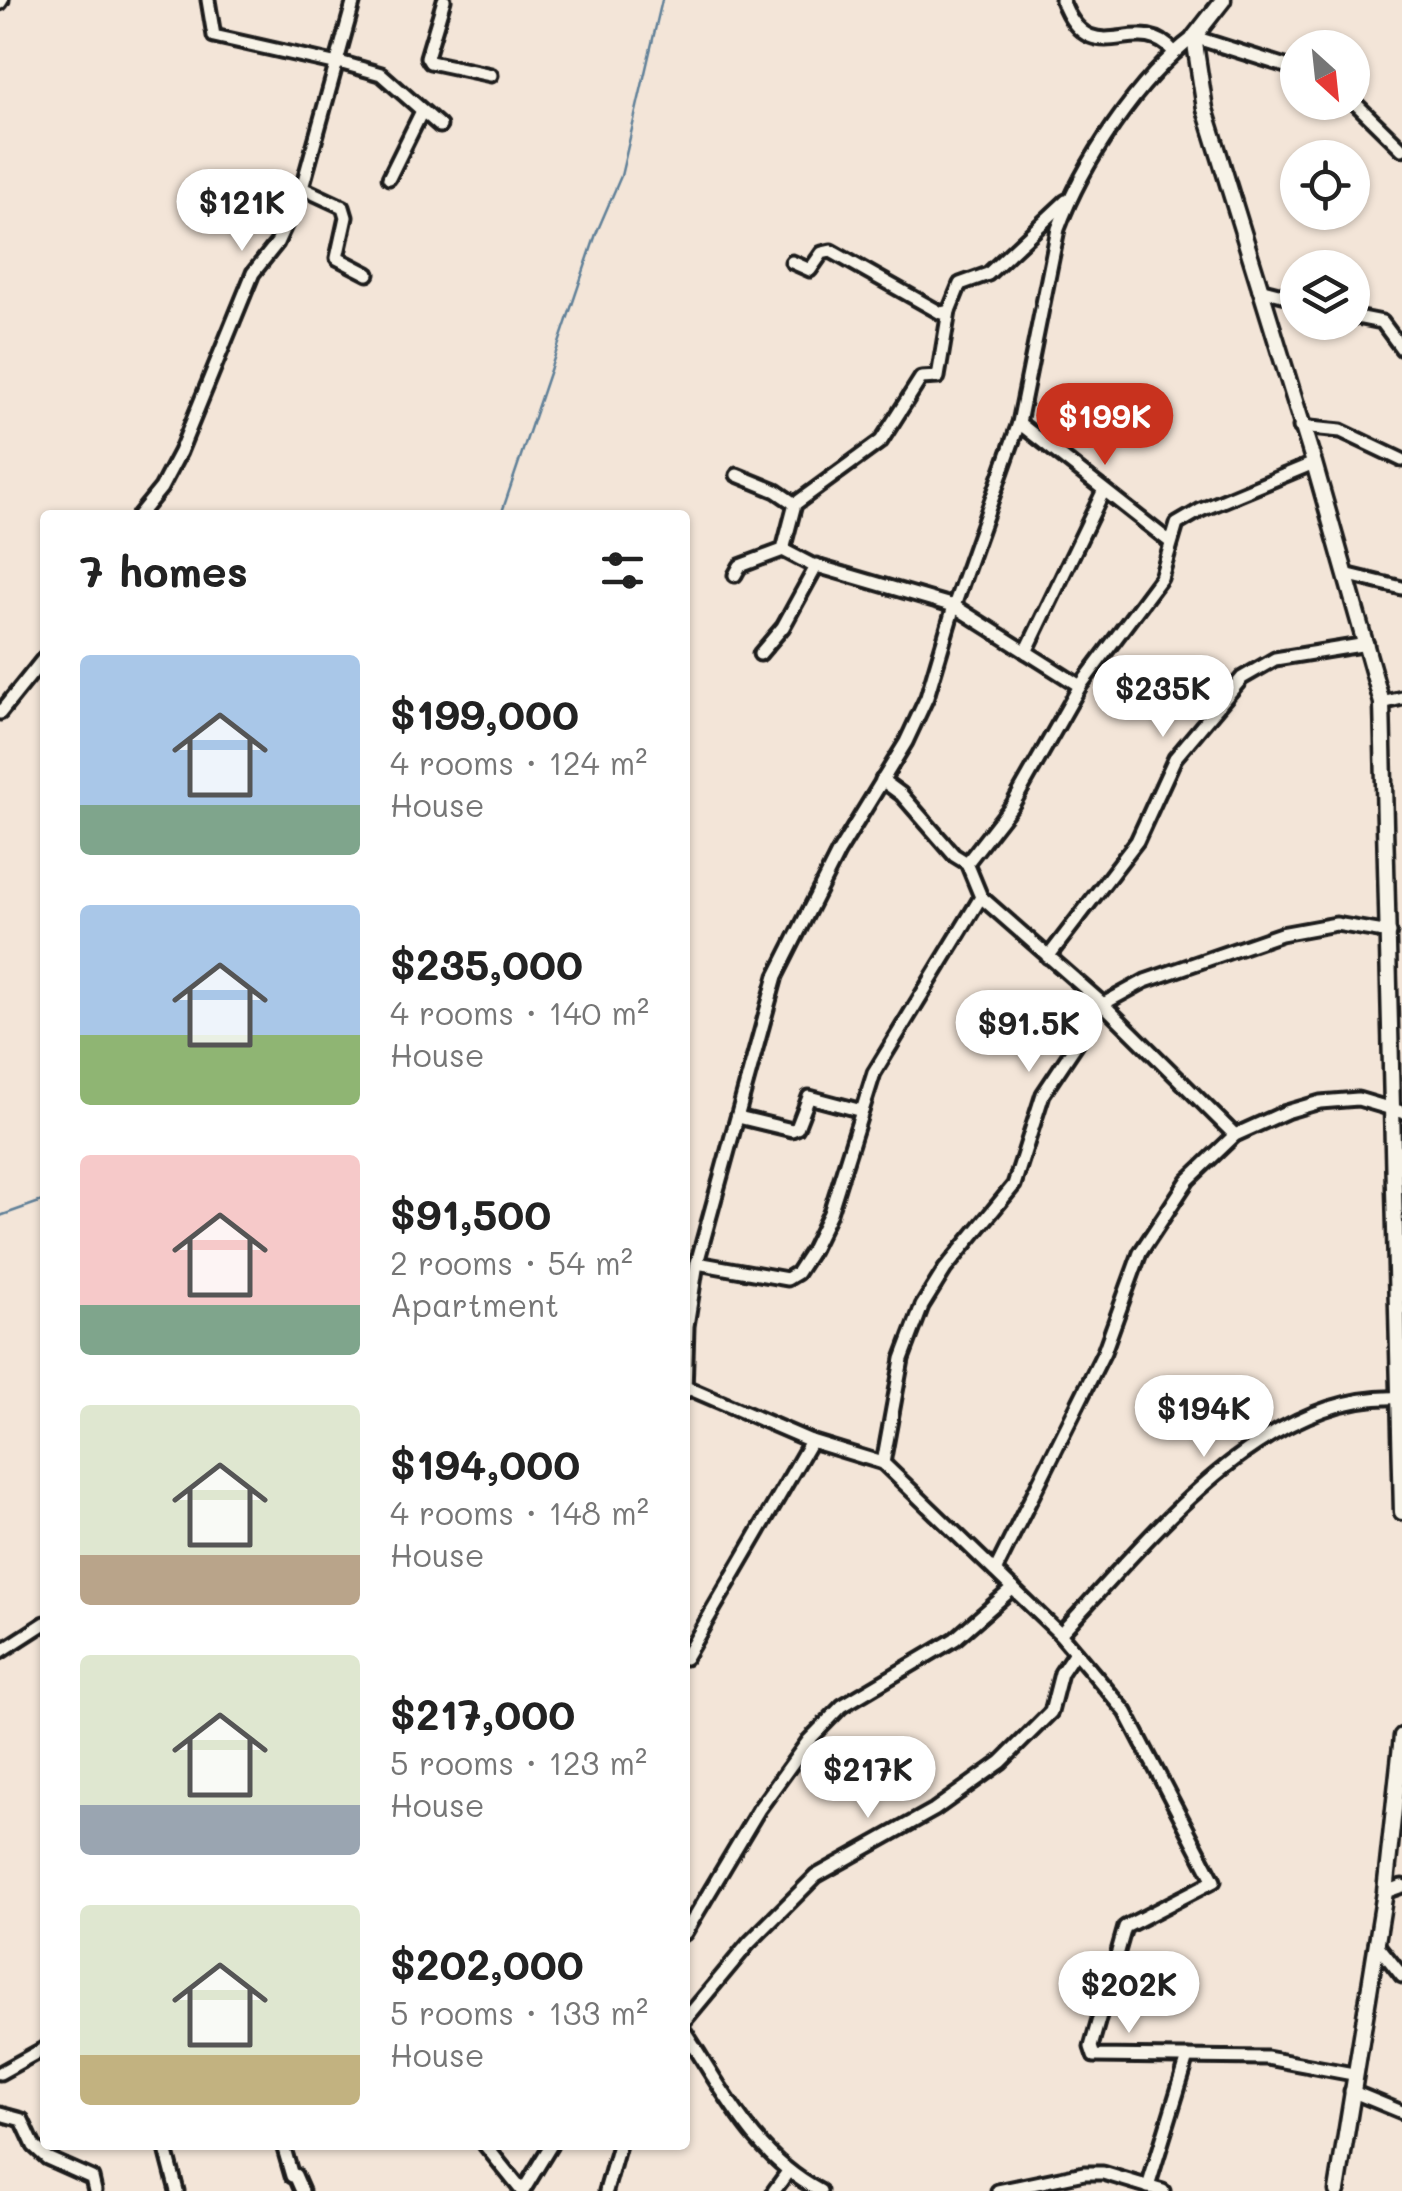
<!DOCTYPE html>
<meta charset="utf-8">
<style>
body{margin:0;font-family:Mali,sans-serif;background:#f6f6f6;color:#222;height:100vh;display:flex;flex-direction:column;font-size:38px;white-space:nowrap}
*{box-sizing:border-box;margin:0}
p{font-size:32px;color:#767676}
.icon{flex:none;width:55px;height:55px;fill:none;stroke:currentColor;stroke-width:2;stroke-linecap:round;stroke-linejoin:round}
.map{position:relative;flex:1;overflow:hidden}
.sheet{position:absolute;left:40px;top:510px;width:650px;height:1640px;display:flex;flex-direction:column;background:#fff;border-radius:10px;box-shadow:0 2px 8px #0004}
.sheet>*{flex:none}
.needle{width:65px;rotate:153deg}
.controls{position:absolute;left:1280px;top:30px;display:grid;gap:20px}
.controls a{display:grid;place-items:center;width:90px;height:90px;border-radius:50%;background:#fff;box-shadow:0 2px 8px #0004;font-size:50px}
.price{position:absolute;translate:-50% -85px;padding:0 22px;border-radius:35px;background:#fff;color:#222;font-size:32px;line-height:65px;filter:drop-shadow(0 2px 5px #0008)}
.price::after{content:'';position:absolute;left:50%;top:60px;width:30px;height:22px;margin-left:-15px;background:inherit;clip-path:polygon(0 0,100% 0,50% 100%)}
.price.selected{background:#c8321e;color:#fff}
ul{padding:0;list-style:none}
li{display:flex;align-items:center;gap:30px;height:250px;padding:0 40px}
li span{display:grid;place-items:center;flex:none;width:280px;height:200px;border-radius:10px;color:#555}
li>.icon{margin-inline-start:auto}
span .icon{width:120px;height:120px;fill:#fffc;stroke-width:1}
li b{font-size:42px}
h2{display:flex;justify-content:space-between;align-items:center;height:120px;padding:0 40px;font-size:42px}
.map>svg:first-child{display:block}
.lines{fill:none;stroke-linecap:round;stroke-linejoin:round}
.stream{stroke:#608098;stroke-width:2.5}
.minor-casing{stroke:#1c1c1c;stroke-width:19}
.tertiary-casing{stroke:#1c1c1c;stroke-width:21}
.minor{stroke:#f7f3e8;stroke-width:11}
.tertiary{stroke:#f7f3e8;stroke-width:14}
</style>
<div class="map">
<svg width="1402" height="2191" viewBox="0 0 1402 2191">
<rect width="100%" height="100%" fill="#f3e5d8"/>
<filter id="ink" filterUnits="userSpaceOnUse"><feTurbulence type="fractalNoise" baseFrequency=".01" numOctaves="2"/><feDisplacementMap in="SourceGraphic" scale="20" xChannelSelector="R" yChannelSelector="G"/><feConvolveMatrix kernelMatrix="1 2 1 2 8 2 1 2 1" color-interpolation-filters="sRGB"/></filter>
<g filter="url(#ink)">
<g class="lines">
<g class="stream">
<polyline points="501,515 596,234 621,176 662,0"/>
<polyline points="0,1216 45,1200"/>
</g>
<defs>
<g id="minor">
<polyline points="208,0 214,36 338,64"/>
<polyline points="444,0 427,57 430,62 491,75"/>
<path d="M 1062,0 C 1091,77 1137,8 1174,52"/>
<polyline points="0,3 2,0"/>
<polyline points="339,62 381,74 440,126"/>
<polyline points="1352,100 1402,149"/>
<polyline points="389,178 422,111"/>
<polyline points="302,188 343,207 346,217 337,258 368,274"/>
<polyline points="792,262 810,270 822,253 831,251 941,313 949,311 960,284 988,274 1066,201"/>
<polyline points="1259,289 1298,299"/>
<polyline points="1352,316 1382,322 1402,349"/>
<polyline points="1019,423 1169,541"/>
<polyline points="1300,427 1341,431 1402,460"/>
<polyline points="737,475 776,491 795,504"/>
<polyline points="139,515 161,488 180,452 253,273 277,243 302,188 354,0"/>
<polyline points="783,550 810,564 954,606 1080,686"/>
<polyline points="1345,574 1402,588"/>
<polyline points="735,575 740,566 783,550 795,504 881,441 921,378 938,377 949,311"/>
<polyline points="1026,652 1103,492"/>
<polyline points="760,654 783,627 817,565"/>
<polyline points="1382,703 1402,698"/>
<polyline points="0,713 45,657"/>
<polyline points="882,780 901,794 954,855 967,863 981,897 1103,1004 1235,1135"/>
<polyline points="967,863 1013,804 1080,686 1161,578 1177,524 1201,510 1314,463"/>
<polyline points="1048,957 1137,841 1175,758 1242,678 1275,659 1367,644"/>
<polyline points="738,1117 792,1130 797,1128 809,1097 862,1111"/>
<polyline points="697,1263 787,1279 797,1273 812,1250 830,1213 874,1073 981,897"/>
<polyline points="688,1388 811,1441 883,1463 1060,1634 1126,1712 1214,1881 1125,1927 1091,2047 1094,2056 1267,2058 1353,2074"/>
<path d="M 685,1392 L 687,1326 L 697,1263 L 776,976 L 838,853 L 906,742 L 927,697 L 954,606 L 1019,423 L 1058,229 C 1082,164 1138,79 1194,37 L 1298,70"/>
<polyline points="883,1463 902,1359 922,1306 945,1269 1014,1185 1043,1094 1103,1004 1145,981 1281,934 1336,924 1390,933"/>
<polyline points="995,1571 1104,1352 1140,1253 1188,1180 1235,1135 1286,1112 1320,1102 1358,1099 1402,1112"/>
<path d="M 1060,1634 C 1147,1542 1262,1390 1402,1398"/>
<polyline points="0,1652 45,1623"/>
<polyline points="685,1658 811,1441"/>
<polyline points="1385,1892 1402,1886"/>
<polyline points="685,1933 759,1809 809,1740 842,1706 955,1639 1013,1588"/>
<polyline points="1376,1943 1402,1976"/>
<polyline points="685,2020 749,1943 816,1876 934,1810 1001,1762 1051,1712 1061,1673 1075,1652"/>
<path d="M 685,2032 C 725,2093 754,2156 820,2191"/>
<polyline points="0,2073 45,2048"/>
<polyline points="1351,2091 1402,2112"/>
<polyline points="0,2114 22,2120 34,2146 47,2158 92,2178 95,2191"/>
<polyline points="165,2145 177,2191"/>
<polyline points="283,2145 292,2176 295,2175 302,2191"/>
<polyline points="485,2145 522,2191"/>
<polyline points="1148,2187 1188,2057"/>
<polyline points="523,2191 551,2145"/>
<polyline points="606,2191 619,2145"/>
<polyline points="774,2191 787,2173"/>
<polyline points="998,2191 1084,2173 1103,2173 1163,2191"/>
</g>
<g id="tertiary">
<polyline points="1223,0 1194,37 1205,109 1314,463 1382,703 1402,1512"/>
<polyline points="1337,2191 1385,1892 1402,1736"/>
</g>
</defs>
<use href="#minor" class="minor-casing"/>
<use href="#tertiary" class="tertiary-casing"/>
<use href="#minor" class="minor"/>
<use href="#tertiary" class="tertiary"/>
</g>
</g>
</svg>
<div class="controls">
<a><svg class="needle" viewBox="-14 -14 28 28"><path d="M0-13l5 13h-10z" fill="#e53935"/><path d="M0 13l5-13h-10z" fill="#767676"/></svg></a>
<a><svg class="icon" aria-label="locate" viewBox="0 0 24 24"><circle cx="12" cy="12" r="6"/><path d="M12 2v4M12 18v4M2 12h4M18 12h4"/></svg></a>
<a><svg class="icon" aria-label="layers" viewBox="0 0 24 24"><path d="M12 4l9 5-9 5-9-5zM3 14l9 5 9-5"/></svg></a>
</div>
<b class="price" style="left:242px;top:254px">$121K</b>
<b class="price selected" style="left:1105px;top:468px">$199K</b>
<b class="price" style="left:1163px;top:740px">$235K</b>
<b class="price" style="left:1029px;top:1075px">$91.5K</b>
<b class="price" style="left:1204px;top:1460px">$194K</b>
<b class="price" style="left:868px;top:1821px">$217K</b>
<b class="price" style="left:1129px;top:2036px">$202K</b>
<section class="sheet">
<h2>7 homes<svg class="icon" aria-label="filters" viewBox="0 0 24 24"><path d="M4 7h16M4 17h16"/><circle cx="9" cy="7" r="2"/><circle cx="15" cy="17" r="2"/></svg></h2>
<ul>
<li><span style="background:linear-gradient(#a9c7e8 75%,#7fa58c 0)"><svg class="icon" aria-label="home" viewBox="0 0 24 24"><path d="M3 11l9-7 9 7M6 9v11h12V9"/></svg></span><div><b>$199,000</b><p>4 rooms · 124 m²</p><p>House</p></div></li>
<li><span style="background:linear-gradient(#a9c7e8 65%,#8fb573 0)"><svg class="icon" aria-label="home" viewBox="0 0 24 24"><path d="M3 11l9-7 9 7M6 9v11h12V9"/></svg></span><div><b>$235,000</b><p>4 rooms · 140 m²</p><p>House</p></div></li>
<li><span style="background:linear-gradient(#f6c9c9 75%,#7fa58c 0)"><svg class="icon" aria-label="home" viewBox="0 0 24 24"><path d="M3 11l9-7 9 7M6 9v11h12V9"/></svg></span><div><b>$91,500</b><p>2 rooms · 54 m²</p><p>Apartment</p></div></li>
<li><span style="background:linear-gradient(#dfe7d0 75%,#b9a48a 0)"><svg class="icon" aria-label="home" viewBox="0 0 24 24"><path d="M3 11l9-7 9 7M6 9v11h12V9"/></svg></span><div><b>$194,000</b><p>4 rooms · 148 m²</p><p>House</p></div></li>
<li><span style="background:linear-gradient(#dfe7d0 75%,#9aa5b1 0)"><svg class="icon" aria-label="home" viewBox="0 0 24 24"><path d="M3 11l9-7 9 7M6 9v11h12V9"/></svg></span><div><b>$217,000</b><p>5 rooms · 123 m²</p><p>House</p></div></li>
<li><span style="background:linear-gradient(#dfe7d0 75%,#c2b280 0)"><svg class="icon" aria-label="home" viewBox="0 0 24 24"><path d="M3 11l9-7 9 7M6 9v11h12V9"/></svg></span><div><b>$202,000</b><p>5 rooms · 133 m²</p><p>House</p></div></li>
</ul>
</section>
</div>
